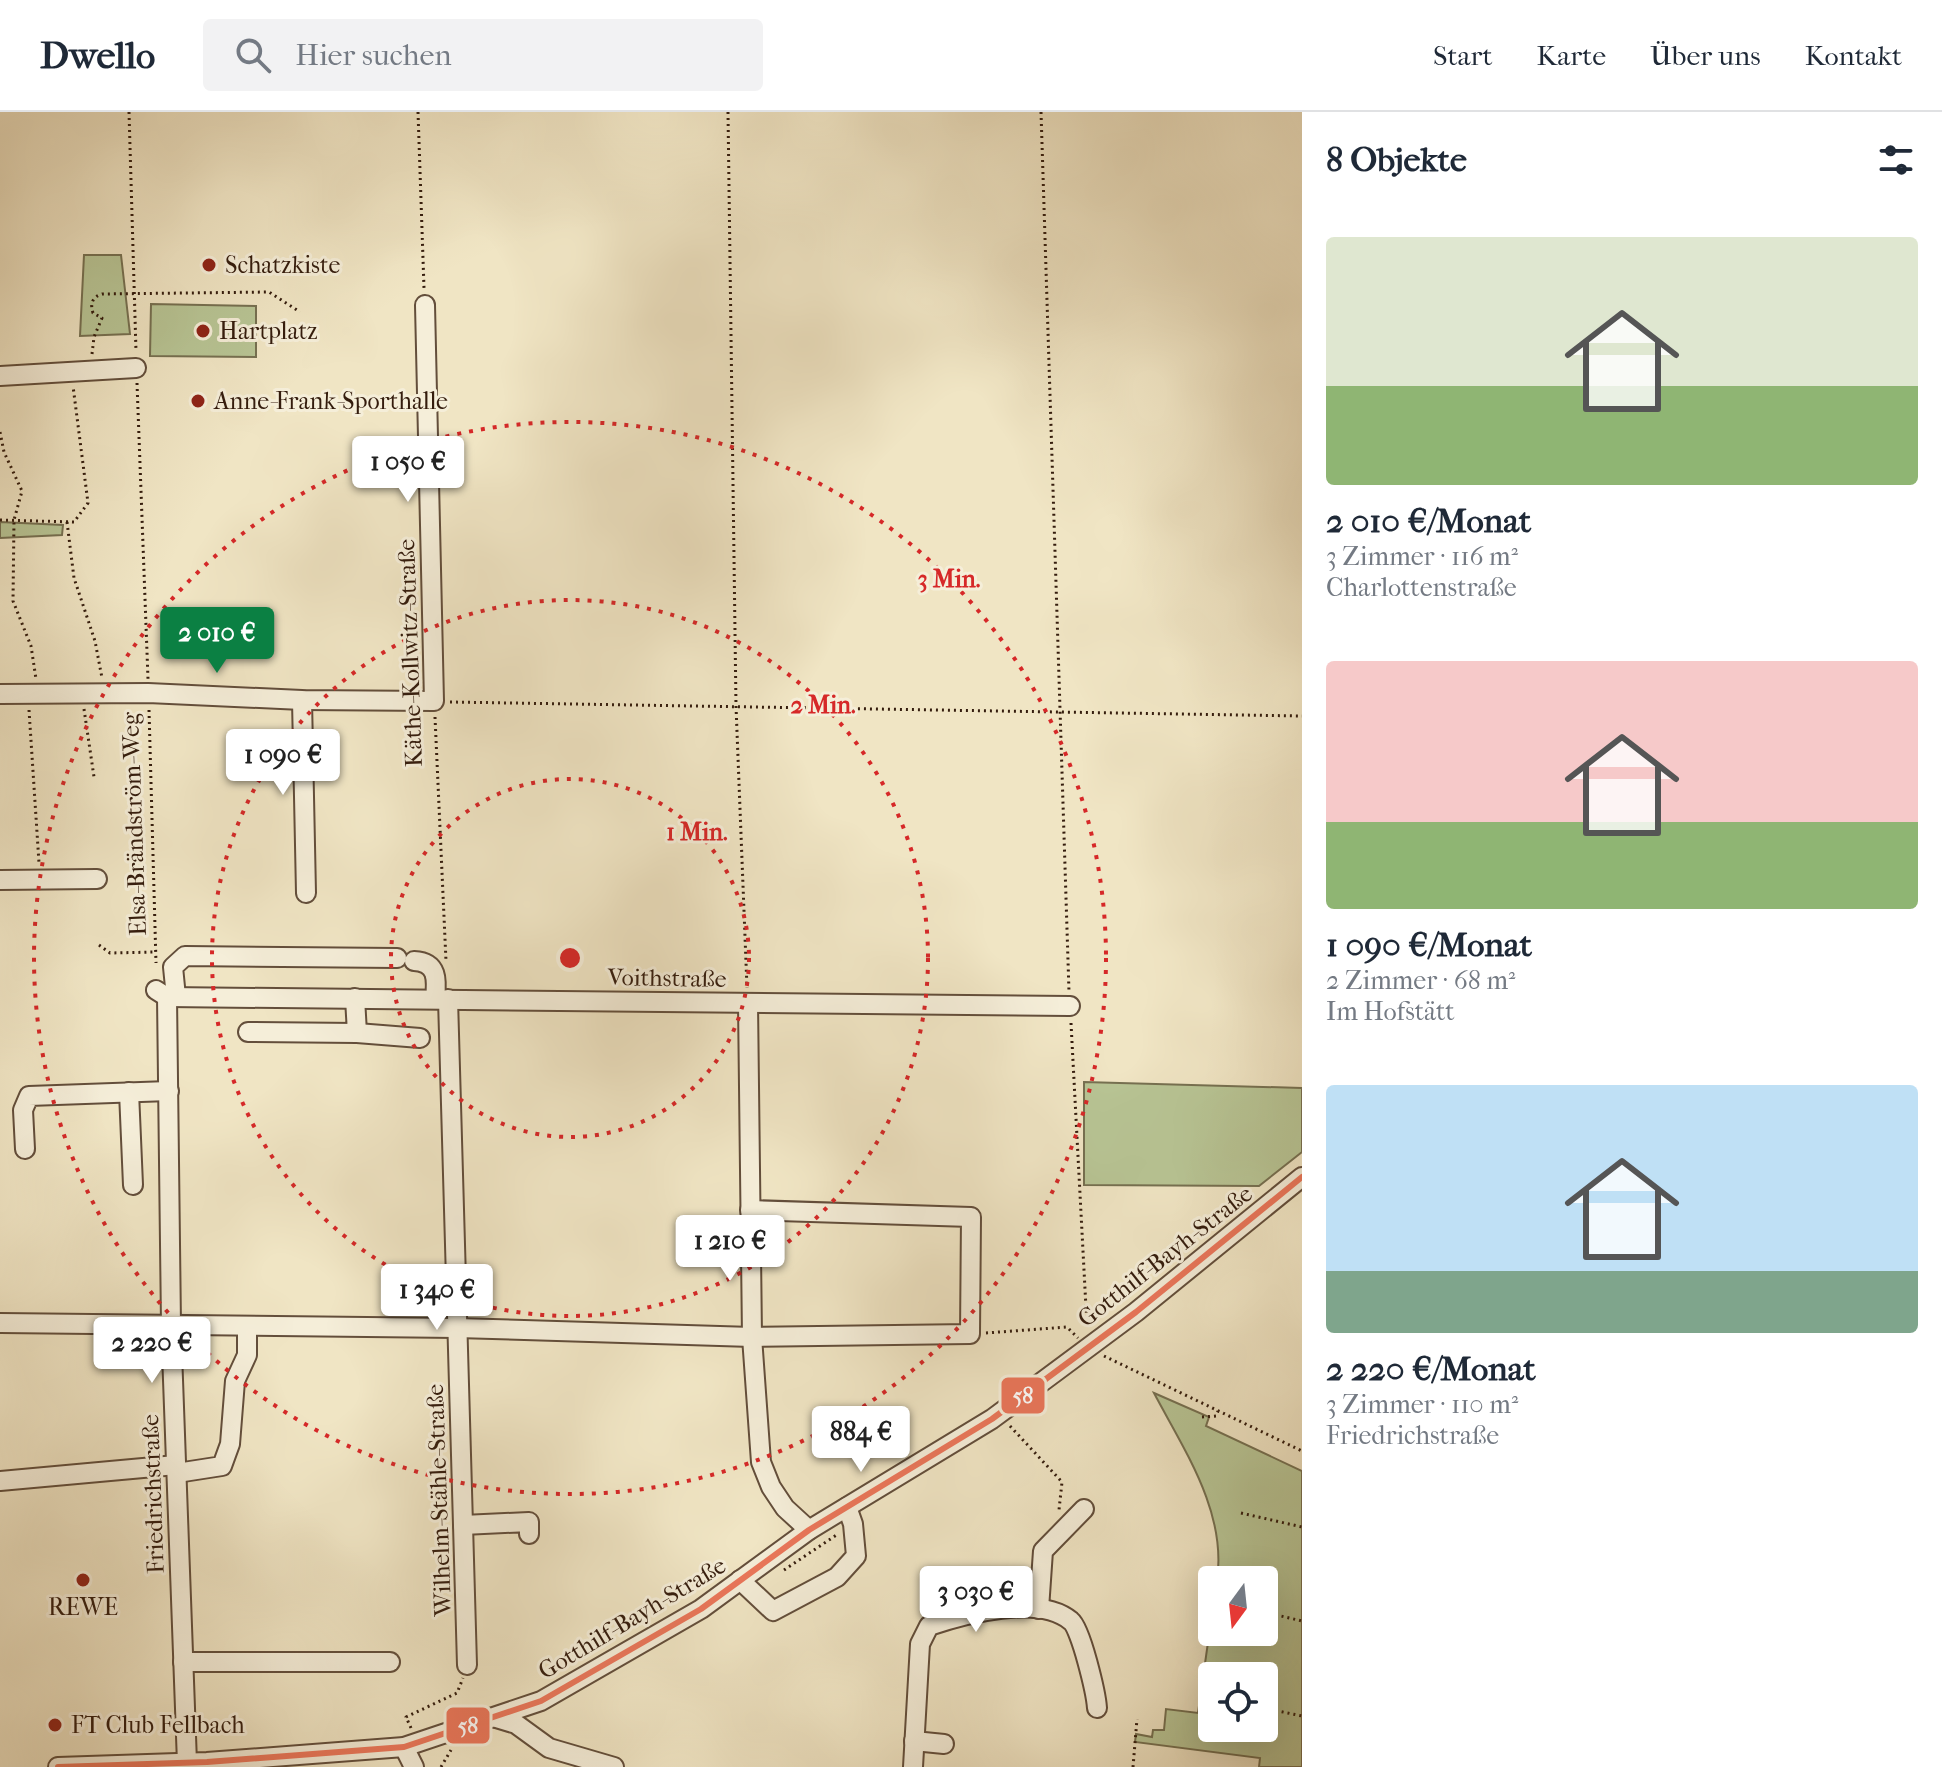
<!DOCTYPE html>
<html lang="de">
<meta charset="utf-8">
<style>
body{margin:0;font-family:"IM FELL French Canon",serif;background:#f2f2f3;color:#1f2937;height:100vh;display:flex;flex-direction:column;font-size:30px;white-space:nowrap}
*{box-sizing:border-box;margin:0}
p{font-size:26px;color:#747a83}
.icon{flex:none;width:44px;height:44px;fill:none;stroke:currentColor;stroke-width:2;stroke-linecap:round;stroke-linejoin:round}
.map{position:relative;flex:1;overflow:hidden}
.drawer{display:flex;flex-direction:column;background:#fff;width:640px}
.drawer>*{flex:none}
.needle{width:52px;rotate:195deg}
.controls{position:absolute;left:1198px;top:1454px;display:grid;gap:16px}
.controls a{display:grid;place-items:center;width:80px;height:80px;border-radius:8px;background:#fff;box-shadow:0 8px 32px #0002;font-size:40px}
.price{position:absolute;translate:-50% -68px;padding:0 18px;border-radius:8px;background:#fff;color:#222;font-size:26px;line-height:52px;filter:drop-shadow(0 2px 4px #0008)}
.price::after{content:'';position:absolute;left:50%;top:48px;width:24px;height:18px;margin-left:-12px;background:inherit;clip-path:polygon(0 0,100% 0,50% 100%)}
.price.current{background:#0b8043;color:#fff}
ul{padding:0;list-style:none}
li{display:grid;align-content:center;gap:16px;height:424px;padding:0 24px}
li span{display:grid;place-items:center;height:248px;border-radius:8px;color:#555}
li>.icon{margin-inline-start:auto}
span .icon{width:144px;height:144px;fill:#fffc;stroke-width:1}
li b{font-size:34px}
h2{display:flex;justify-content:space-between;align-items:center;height:96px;padding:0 24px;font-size:34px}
header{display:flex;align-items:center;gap:48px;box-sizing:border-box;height:112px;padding:0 40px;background:#fff;border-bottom:2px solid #e0e1e3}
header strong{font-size:38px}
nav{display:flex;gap:44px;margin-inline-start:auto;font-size:28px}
.search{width:560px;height:72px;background:#f2f2f3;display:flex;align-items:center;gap:20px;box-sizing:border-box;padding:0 28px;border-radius:8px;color:#747a83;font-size:30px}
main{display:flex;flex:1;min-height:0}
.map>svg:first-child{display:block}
.green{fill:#b8c595;stroke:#767051;stroke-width:2;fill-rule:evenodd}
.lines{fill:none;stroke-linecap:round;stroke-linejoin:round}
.minor-casing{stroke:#634e3b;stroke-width:22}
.path{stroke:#341c0d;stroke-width:3;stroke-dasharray:2 4;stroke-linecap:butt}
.minor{stroke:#f5eed9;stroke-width:18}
.bus-1-casing{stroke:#f5eed9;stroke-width:12}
.bus-1{stroke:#eb765a;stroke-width:6}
.ring{fill:none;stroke:#d62828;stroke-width:4;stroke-dasharray:4 8}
.poi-dot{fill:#8f2418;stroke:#f5eed9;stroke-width:3}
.labels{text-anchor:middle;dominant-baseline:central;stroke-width:6;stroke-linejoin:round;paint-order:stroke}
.poi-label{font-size:24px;fill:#341c0d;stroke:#f5eed9;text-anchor:start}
.street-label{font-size:24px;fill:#341c0d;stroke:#f5eed9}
.centre{fill:#d62828;stroke:#f5eed9;stroke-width:4}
.ring-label{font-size:24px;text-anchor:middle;font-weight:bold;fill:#d62828;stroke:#f5eed9;stroke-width:6;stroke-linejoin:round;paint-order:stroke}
.line-badge{stroke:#f5eed9;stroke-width:3}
.badge-label{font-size:22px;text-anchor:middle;font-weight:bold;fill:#fff}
</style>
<header>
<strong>Dwello</strong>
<div class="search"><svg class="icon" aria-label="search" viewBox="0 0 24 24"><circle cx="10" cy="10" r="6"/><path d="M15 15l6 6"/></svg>Hier suchen</div>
<nav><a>Start</a><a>Karte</a><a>Über uns</a><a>Kontakt</a></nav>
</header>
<main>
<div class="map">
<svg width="1302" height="1655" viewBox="0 0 1302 1655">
<rect width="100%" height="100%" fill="#f0e5c4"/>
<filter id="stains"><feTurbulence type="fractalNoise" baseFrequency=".0025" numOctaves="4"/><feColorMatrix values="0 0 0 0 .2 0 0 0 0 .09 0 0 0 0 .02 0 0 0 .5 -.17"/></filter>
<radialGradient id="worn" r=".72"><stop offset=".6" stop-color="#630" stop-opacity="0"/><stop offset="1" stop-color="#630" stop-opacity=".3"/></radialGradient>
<g class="green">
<polygon points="84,143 121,143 130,222 80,224"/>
<polygon points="151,192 256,194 256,245 150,244"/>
<polygon points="0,410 63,413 62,423 0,426"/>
<polygon points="1084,970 1302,976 1302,1040 1259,1074 1084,1073"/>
<path d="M 1154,1281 L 1209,1305 L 1206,1314 L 1302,1359 L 1302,1655 L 1259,1655 L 1260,1646 L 1135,1630 L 1136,1622 L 1152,1625 L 1153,1618 L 1164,1618 L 1166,1597 L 1198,1601 L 1212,1502 L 1212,1520 L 1264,1520 L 1264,1468 L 1217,1468 C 1227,1400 1184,1338 1154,1281 ZM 1212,1564 L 1264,1564 L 1264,1616 L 1212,1616 Z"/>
</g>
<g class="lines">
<defs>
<g id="minor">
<polyline points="0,264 136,256"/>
<polyline points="0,582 148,581 302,588 434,589 425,193"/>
<polyline points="302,588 306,781"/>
<polyline points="0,768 97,767"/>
<path d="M 414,849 C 438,850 437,868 435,887"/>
<polyline points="156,878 167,885 171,1213 187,1651"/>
<polyline points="167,885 1070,894"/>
<polyline points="176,885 173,855 185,844 397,846"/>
<polyline points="448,887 467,1553"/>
<polyline points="748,891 752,1225 761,1350 771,1375 785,1396 809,1418"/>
<polyline points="248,920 357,921 355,886"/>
<polyline points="357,921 420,926"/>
<polyline points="129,980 133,1073"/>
<polyline points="25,1037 23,998 29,984 169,979"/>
<polyline points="0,1211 457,1216 752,1225 970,1222 971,1105 750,1098"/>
<polyline points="177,1361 222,1354 230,1332 235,1269 247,1243 247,1214"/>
<polyline points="0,1369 176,1353"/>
<polyline points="463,1413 529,1410 529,1422"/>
<polyline points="740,1468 773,1499 837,1465 856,1444 853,1412 847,1395"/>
<polyline points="1039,1497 1043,1439 1084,1397"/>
<polyline points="183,1550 390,1550"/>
<polyline points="496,1606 516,1612 549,1636 614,1655"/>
<polyline points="914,1629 944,1632"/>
<polyline points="404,1635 414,1655"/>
<polyline points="58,1655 207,1650 404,1635 541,1589 701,1497 809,1418 992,1307 1136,1200 1302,1065"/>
<path d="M 913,1655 L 920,1532 L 929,1514 C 965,1502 1039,1482 1071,1509 C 1081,1517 1096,1581 1097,1596"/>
</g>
</defs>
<use href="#minor" class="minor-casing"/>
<g class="path">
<polyline points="129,0 136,239"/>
<polyline points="418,0 424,176"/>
<polyline points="728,0 736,594 747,876"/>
<polyline points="1041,0 1069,880"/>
<path d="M 92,242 L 94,225 L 102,206 L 93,201 C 90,192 92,185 102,182 L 269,180 L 300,200"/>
<polyline points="137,271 148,567"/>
<polyline points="0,320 4,340 22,379 14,408 13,489 31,534 36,567"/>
<polyline points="0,408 74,410 88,391 73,274"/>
<polyline points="67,410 74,466 95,529 102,566"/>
<polyline points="450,590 1302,604"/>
<polyline points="84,597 94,665"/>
<polyline points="29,598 39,751"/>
<polyline points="149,598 156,851"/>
<polyline points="435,605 446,849"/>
<polyline points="99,833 110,841 156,840"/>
<polyline points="1071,911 1087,1215"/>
<polyline points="986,1221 1067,1215 1078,1226"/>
<polyline points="1104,1244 1302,1339"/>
<polyline points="1202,1305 1216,1304 1218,1299"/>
<polyline points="1010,1314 1062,1370 1059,1398"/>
<polyline points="1241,1401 1302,1415"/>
<polyline points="784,1458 838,1422"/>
<polyline points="1264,1500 1302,1509"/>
<polyline points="1264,1596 1302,1604"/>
<polyline points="411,1616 406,1605 457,1581 463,1566"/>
<polyline points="441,1655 451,1638"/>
<polyline points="1133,1655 1137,1607"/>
</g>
<use href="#minor" class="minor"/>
<defs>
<polyline id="bus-1" points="58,1655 207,1650 404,1635 541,1589 701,1497 809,1418 992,1307 1136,1200 1302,1065"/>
</defs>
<use href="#bus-1" class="bus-1-casing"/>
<use href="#bus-1" class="bus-1"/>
</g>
<g class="ring">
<circle cx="570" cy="846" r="179"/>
<circle cx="570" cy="846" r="358"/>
<circle cx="570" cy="846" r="536"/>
</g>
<g class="poi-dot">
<circle cx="209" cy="153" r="8"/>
<circle cx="203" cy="219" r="8"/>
<circle cx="198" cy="289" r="8"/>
<circle cx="83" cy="1468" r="8"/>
<circle cx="55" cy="1613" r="8"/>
</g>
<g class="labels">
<g class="poi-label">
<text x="225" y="153">Schatzkiste</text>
<text x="219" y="219">Hartplatz</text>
<text x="214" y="289">Anne-Frank-Sporthalle</text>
<text x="83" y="1495" text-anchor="middle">REWE</text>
<text x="71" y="1613">FT Club Fellbach</text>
</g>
<g class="street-label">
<text transform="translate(410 541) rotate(-92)">Käthe-Kollwitz-Straße</text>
<text transform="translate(134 712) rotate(-92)">Elsa-Brändström-Weg</text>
<text transform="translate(667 866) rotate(1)">Voithstraße</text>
<text transform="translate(1165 1144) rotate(-38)">Gotthilf-Bayh-Straße</text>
<text transform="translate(153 1382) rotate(-92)">Friedrichstraße</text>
<text transform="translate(439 1388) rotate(-92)">Wilhelm-Stähle-Straße</text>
<text transform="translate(632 1506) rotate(-31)">Gotthilf-Bayh-Straße</text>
</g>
</g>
<circle cx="570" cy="846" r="12" class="centre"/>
<g class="ring-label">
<text x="949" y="475">3 Min.</text>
<text x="823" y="601">2 Min.</text>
<text x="697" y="728">1 Min.</text>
</g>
<g class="line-badge">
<rect x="1000" y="1264" width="46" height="39" rx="8" fill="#eb765a"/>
<rect x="445" y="1594" width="46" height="39" rx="8" fill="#eb765a"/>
</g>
<g class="badge-label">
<text x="1023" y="1291">58</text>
<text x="468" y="1621">58</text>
</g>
<rect width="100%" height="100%" filter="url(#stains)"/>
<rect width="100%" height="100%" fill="url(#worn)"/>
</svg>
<div class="controls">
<a><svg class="needle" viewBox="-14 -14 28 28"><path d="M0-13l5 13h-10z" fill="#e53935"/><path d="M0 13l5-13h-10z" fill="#747a83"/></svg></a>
<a><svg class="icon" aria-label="locate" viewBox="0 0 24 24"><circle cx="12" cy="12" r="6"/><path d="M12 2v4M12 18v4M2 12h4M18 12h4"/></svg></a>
</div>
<b class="price" style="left:408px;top:392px">1 050 €</b>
<b class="price current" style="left:217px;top:563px">2 010 €</b>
<b class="price" style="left:283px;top:685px">1 090 €</b>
<b class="price" style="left:730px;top:1171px">1 210 €</b>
<b class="price" style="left:437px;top:1220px">1 340 €</b>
<b class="price" style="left:152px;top:1273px">2 220 €</b>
<b class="price" style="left:861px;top:1362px">884 €</b>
<b class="price" style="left:976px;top:1522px">3 030 €</b>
</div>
<section class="drawer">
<h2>8 Objekte<svg class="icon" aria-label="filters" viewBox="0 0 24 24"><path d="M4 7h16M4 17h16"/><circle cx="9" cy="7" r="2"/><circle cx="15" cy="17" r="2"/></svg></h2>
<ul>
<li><span style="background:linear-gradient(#dfe7d0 60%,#8fb573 0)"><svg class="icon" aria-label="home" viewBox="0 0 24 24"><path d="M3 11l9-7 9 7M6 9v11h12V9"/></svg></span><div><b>2 010 €/Monat</b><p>3 Zimmer · 116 m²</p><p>Charlottenstraße</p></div></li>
<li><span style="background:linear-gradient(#f6c9c9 65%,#8fb573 0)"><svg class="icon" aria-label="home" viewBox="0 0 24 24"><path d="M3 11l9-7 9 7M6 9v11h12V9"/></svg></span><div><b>1 090 €/Monat</b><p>2 Zimmer · 68 m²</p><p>Im Hofstätt</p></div></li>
<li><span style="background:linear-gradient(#bfe0f5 75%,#7fa58c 0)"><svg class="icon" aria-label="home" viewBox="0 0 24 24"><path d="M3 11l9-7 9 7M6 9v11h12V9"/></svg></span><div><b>2 220 €/Monat</b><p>3 Zimmer · 110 m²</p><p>Friedrichstraße</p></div></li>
</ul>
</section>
</main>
